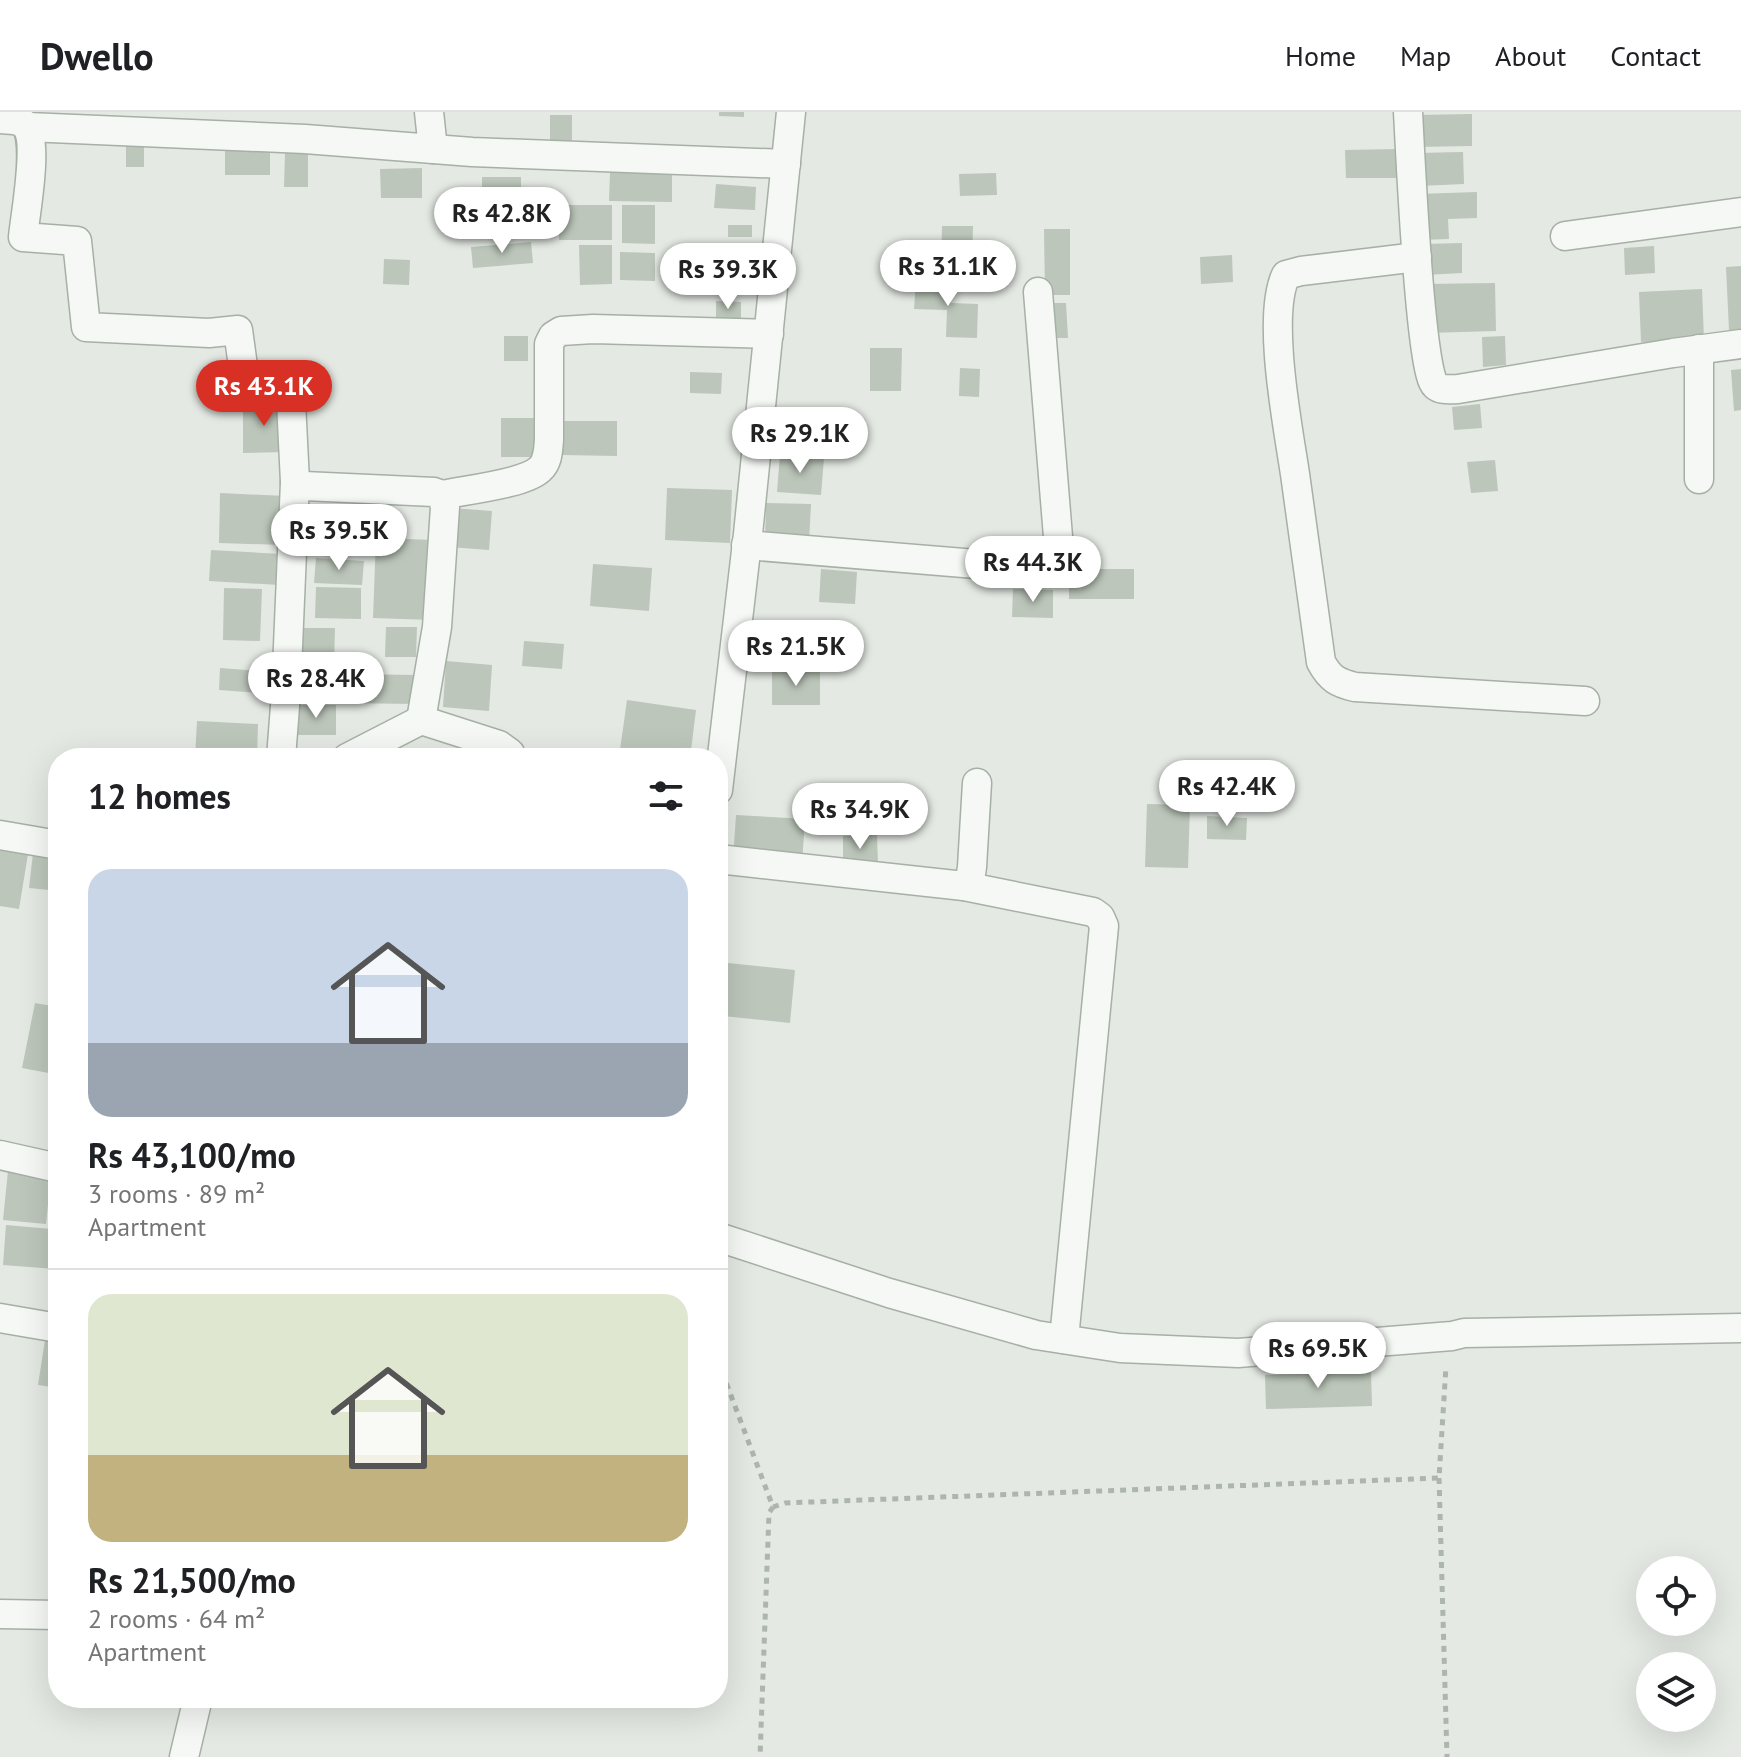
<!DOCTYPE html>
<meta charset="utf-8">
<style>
body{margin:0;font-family:"PT Sans",sans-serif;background:#f6f6f6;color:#202124;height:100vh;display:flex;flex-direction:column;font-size:30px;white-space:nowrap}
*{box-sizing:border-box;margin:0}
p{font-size:26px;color:#757577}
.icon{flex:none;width:44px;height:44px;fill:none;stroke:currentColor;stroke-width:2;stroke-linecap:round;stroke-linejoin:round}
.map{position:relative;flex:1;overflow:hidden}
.sheet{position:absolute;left:48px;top:636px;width:680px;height:960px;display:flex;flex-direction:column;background:#fff;border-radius:32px;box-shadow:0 8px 32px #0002}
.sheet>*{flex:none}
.buttons{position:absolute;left:1636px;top:1444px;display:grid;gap:16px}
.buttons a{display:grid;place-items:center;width:80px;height:80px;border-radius:50%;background:#fff;box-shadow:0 8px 32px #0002;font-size:40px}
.price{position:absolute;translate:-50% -68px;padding:0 18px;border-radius:28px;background:#fff;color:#222;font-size:26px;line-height:52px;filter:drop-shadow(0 2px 4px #0008)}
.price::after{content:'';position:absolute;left:50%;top:48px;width:24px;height:18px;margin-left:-12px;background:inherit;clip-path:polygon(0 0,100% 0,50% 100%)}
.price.selected{background:#d93025;color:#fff}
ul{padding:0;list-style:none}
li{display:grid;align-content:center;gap:16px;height:424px;padding:0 40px}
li+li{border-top:2px solid #e0e0e0}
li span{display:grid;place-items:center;height:248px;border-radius:24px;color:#555}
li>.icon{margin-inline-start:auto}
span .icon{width:144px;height:144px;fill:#fffc;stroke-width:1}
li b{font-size:34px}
h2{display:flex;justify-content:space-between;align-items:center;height:96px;padding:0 40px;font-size:34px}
header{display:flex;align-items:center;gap:48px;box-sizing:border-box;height:112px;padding:0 40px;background:#fff;border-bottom:2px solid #e0e0e0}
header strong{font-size:38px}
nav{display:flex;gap:44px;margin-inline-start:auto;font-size:28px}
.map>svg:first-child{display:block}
.building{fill:#bcc6ba}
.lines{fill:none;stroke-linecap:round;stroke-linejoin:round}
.minor-casing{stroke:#a6b0a5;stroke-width:31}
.path{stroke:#adb6ad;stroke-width:5;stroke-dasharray:6 6;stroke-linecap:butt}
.minor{stroke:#f5f8f5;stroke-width:28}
</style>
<header>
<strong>Dwello</strong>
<nav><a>Home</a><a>Map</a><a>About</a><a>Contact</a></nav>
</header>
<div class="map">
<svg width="1741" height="1645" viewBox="0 0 1741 1645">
<rect width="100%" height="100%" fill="#e4e9e3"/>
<g class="building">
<polygon points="719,0 744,0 744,5 719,4"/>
<polygon points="1472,2 1472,34 1416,35 1416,3"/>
<rect x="550" y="3" width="22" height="34"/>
<rect x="126" y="29" width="18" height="26"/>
<polygon points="1397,37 1398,66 1346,66 1345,38"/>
<rect x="225" y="39" width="45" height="24"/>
<polygon points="1463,40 1464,72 1419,74 1417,41"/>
<polygon points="285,41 308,41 308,75 284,75"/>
<polygon points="422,56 422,86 381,86 380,57"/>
<polygon points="610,60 672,62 672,90 609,89"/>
<polygon points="996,61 997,83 960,84 959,62"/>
<rect x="482" y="65" width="39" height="34"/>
<polygon points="716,72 756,75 755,98 714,96"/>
<polygon points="1477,80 1477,106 1448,107 1449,127 1418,128 1417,82"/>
<rect x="559" y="93" width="53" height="35"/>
<polygon points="622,93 655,93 655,132 622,131"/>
<rect x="728" y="113" width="24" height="12"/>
<polygon points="942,114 973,114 972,157 941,156"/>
<polygon points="1044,117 1070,117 1070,183 1045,183"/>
<polygon points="531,130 533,151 473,156 471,135"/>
<polygon points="1462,131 1462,161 1425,163 1425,132"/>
<polygon points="579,133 612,133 612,172 580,173"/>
<polygon points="1654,134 1655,161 1625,163 1624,136"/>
<polygon points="732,137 733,163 713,163 713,138"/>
<polygon points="620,140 655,141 655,169 620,168"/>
<polygon points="1232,143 1233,170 1201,172 1200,145"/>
<polygon points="384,147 410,148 409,173 383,172"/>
<polygon points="1741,154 1741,218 1729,218 1726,155"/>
<polygon points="916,169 952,171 951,191 978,192 977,226 946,225 947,198 914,197"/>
<polygon points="1495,171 1496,219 1427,221 1426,172"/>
<polygon points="1702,177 1704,228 1641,230 1639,180"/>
<polygon points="716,189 741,190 741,209 716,209"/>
<polygon points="1044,191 1066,191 1068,226 1045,226"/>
<rect x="504" y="224" width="24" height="25"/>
<polygon points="1505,224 1506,253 1483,255 1482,225"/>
<polygon points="870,236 902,236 901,279 870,279"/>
<polygon points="960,256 980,257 979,285 959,284"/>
<polygon points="1741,257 1741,298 1734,299 1731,258"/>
<polygon points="690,260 722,261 721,282 690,281"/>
<polygon points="284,292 284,340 243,341 243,293"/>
<polygon points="1480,292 1482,316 1454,318 1452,295"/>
<rect x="501" y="306" width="39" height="39"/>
<polygon points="563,309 617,309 617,344 563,343"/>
<polygon points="780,342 824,346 821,383 777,380"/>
<polygon points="1495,348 1498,379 1471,381 1467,350"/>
<polygon points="667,376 732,378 730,431 665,428"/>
<polygon points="220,381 285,384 283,433 219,431"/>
<polygon points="766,391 811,392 809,430 765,428"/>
<polygon points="452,396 492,399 489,438 449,435"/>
<polygon points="376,426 434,428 432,508 373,506"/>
<polygon points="211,438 281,442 280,473 209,469"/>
<polygon points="316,446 364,449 362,473 314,471"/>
<polygon points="593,452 652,456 649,499 590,494"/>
<polygon points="821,457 857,460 855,492 819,490"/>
<rect x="1069" y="457" width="65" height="30"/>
<polygon points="316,475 361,476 361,507 315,506"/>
<polygon points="224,476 262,477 260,529 223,528"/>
<polygon points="1013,477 1053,478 1053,506 1012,505"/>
<polygon points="386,515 417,515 416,545 385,545"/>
<polygon points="298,516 335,516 334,551 297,550"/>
<polygon points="524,529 564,532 562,557 522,554"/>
<polygon points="446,549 492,553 489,599 443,595"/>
<polygon points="220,556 260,559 258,581 219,578"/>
<rect x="772" y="560" width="48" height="33"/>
<polygon points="341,562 417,563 416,592 341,591"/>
<polygon points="627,588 696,598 690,646 619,645"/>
<rect x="295" y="593" width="41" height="30"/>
<polygon points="197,609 258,612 257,646 195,646"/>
<polygon points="1147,692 1190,693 1188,756 1145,755"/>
<polygon points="736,703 805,707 802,751 733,747"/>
<polygon points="1207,704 1247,706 1246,728 1207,727"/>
<polygon points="877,723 878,753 843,754 843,724"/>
<polygon points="0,738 28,742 19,797 0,794"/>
<polygon points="33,741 58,744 58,779 29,776"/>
<polygon points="728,851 795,858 790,911 723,904"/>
<polygon points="35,891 58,895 58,944 54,962 22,956"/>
<polygon points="8,1059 51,1064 46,1112 3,1108"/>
<polygon points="54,1066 58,1067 55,1157 3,1153 6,1113 51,1117"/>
<polygon points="45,1228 58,1230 58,1276 38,1273"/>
<polygon points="1371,1260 1372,1294 1266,1297 1265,1263"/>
</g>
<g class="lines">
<defs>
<g id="minor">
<polyline points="429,0 433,37"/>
<path d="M 1408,0 C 1410,35 1420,260 1435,273 C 1441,279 1451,277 1458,277 L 1673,241 L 1741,232"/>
<path d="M 0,7 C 8,8 18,7 24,12 C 40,26 25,103 23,125 L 77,129 L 86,215 L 209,221 L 238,218 L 246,276 L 284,282 L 291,290 L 295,370 L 304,374 L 434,380 L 442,383 L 445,395 L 437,515 L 421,608 L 347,646"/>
<polyline points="28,15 305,27 472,40 786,52"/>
<polyline points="1565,124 1741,100"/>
<path d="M 1417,145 L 1301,159 L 1286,163 C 1266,204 1288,315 1295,362 C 1304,425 1312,488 1321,550 C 1330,567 1338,571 1355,575 L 1585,589"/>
<polyline points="1699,237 1699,367"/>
<path d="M 442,383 C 464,378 525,372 540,357 C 548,350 548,339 549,328 L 549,232 L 553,224 L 561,219 L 593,217 L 769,222"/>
<polyline points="746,433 1000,454 1055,453 1059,449 1059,437 1038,180"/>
<polyline points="421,608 499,633 510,641 512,646"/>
<polyline points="281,646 286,581 295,370"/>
<polyline points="718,678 748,422 791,0"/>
<polyline points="0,723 58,733"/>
<polyline points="718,747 964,774 970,768 972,755 977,671"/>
<polyline points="964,774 1093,800 1100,805 1104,814 1064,1227"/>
<polyline points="0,1043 58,1056"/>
<polyline points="718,1125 889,1181 1036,1223 1120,1236 1238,1241 1452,1224 1464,1221 1741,1216"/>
<polyline points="0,1206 58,1216"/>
<polyline points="0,1502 58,1503"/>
<polyline points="184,1645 198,1586"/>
</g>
</defs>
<use href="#minor" class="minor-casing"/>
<g class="path">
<polyline points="718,1249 773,1395 769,1401 760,1645"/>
<polyline points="1439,1366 1447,1645"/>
<polyline points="773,1395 785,1391 1439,1366 1446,1254"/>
</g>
<use href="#minor" class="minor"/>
</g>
</svg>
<div class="buttons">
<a><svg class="icon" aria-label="locate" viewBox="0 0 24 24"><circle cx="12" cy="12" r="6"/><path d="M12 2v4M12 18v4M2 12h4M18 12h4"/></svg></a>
<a><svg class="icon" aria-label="layers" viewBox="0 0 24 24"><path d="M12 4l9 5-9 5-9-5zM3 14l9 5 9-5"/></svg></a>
</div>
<b class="price" style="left:502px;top:143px">Rs 42.8K</b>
<b class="price" style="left:948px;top:196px">Rs 31.1K</b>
<b class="price" style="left:728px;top:199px">Rs 39.3K</b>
<b class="price selected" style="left:264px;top:316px">Rs 43.1K</b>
<b class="price" style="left:800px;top:363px">Rs 29.1K</b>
<b class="price" style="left:339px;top:460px">Rs 39.5K</b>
<b class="price" style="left:1033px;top:492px">Rs 44.3K</b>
<b class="price" style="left:796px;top:576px">Rs 21.5K</b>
<b class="price" style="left:316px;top:608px">Rs 28.4K</b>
<b class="price" style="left:1227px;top:716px">Rs 42.4K</b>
<b class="price" style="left:860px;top:739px">Rs 34.9K</b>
<b class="price" style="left:1318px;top:1278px">Rs 69.5K</b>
<section class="sheet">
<h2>12 homes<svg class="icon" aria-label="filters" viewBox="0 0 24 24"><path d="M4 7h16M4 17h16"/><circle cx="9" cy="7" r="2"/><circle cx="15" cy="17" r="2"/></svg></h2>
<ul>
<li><span style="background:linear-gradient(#c9d6e8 70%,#9aa5b1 0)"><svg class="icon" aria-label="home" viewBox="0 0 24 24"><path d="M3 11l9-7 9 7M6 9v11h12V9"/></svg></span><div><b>Rs 43,100/mo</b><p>3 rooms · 89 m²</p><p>Apartment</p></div></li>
<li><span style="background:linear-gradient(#dfe7d0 65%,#c2b280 0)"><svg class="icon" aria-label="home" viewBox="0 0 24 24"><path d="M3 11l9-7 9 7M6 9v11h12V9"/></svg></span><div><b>Rs 21,500/mo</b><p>2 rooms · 64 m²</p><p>Apartment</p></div></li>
</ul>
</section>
</div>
